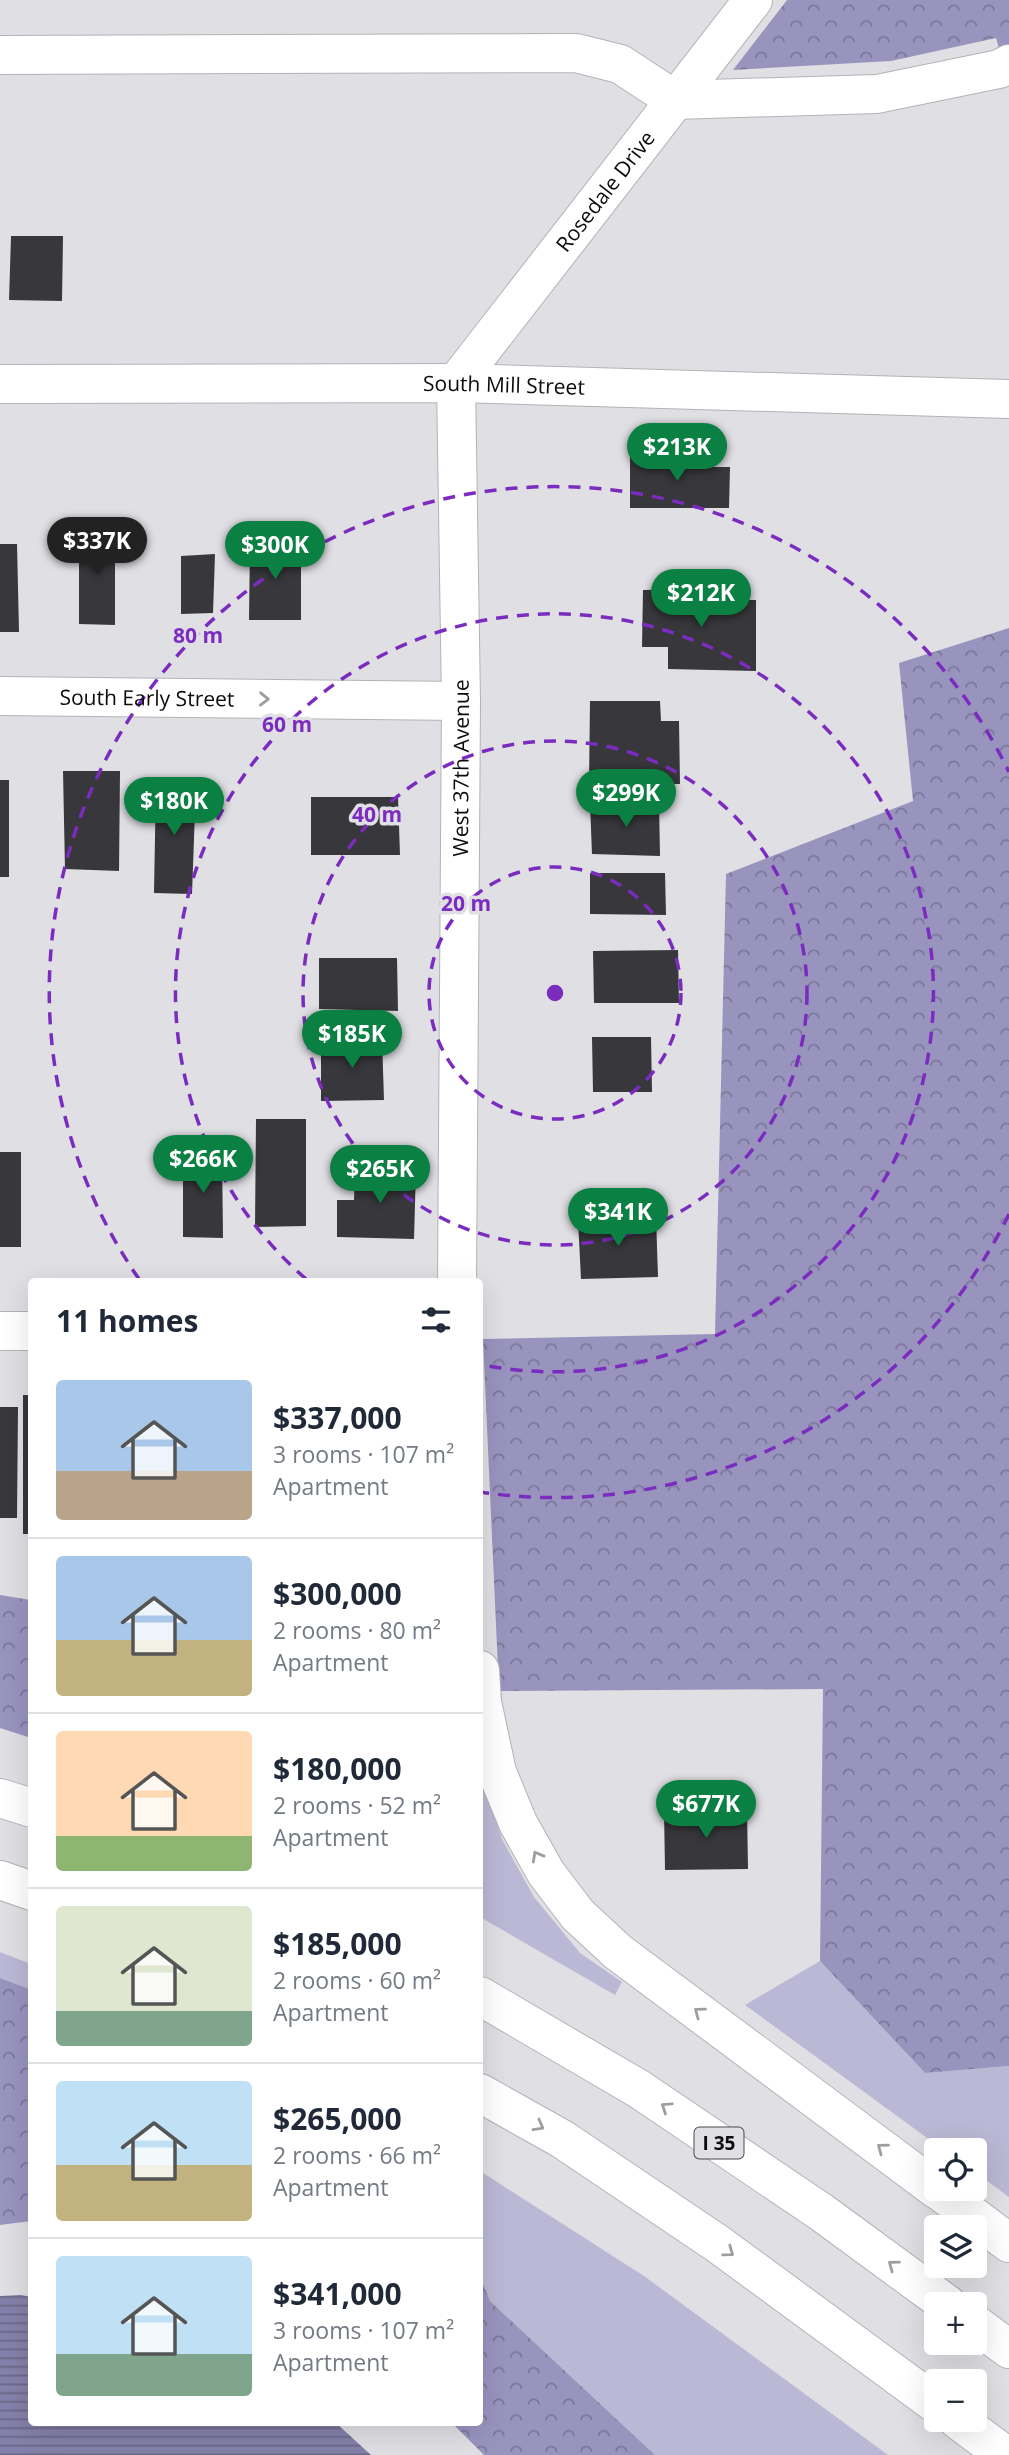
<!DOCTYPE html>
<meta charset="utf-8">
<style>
body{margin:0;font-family:"Open Sans",sans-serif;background:#f2f2f3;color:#1f2937;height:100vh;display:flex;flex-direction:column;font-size:26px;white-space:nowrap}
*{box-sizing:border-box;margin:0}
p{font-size:23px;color:#747a83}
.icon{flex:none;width:38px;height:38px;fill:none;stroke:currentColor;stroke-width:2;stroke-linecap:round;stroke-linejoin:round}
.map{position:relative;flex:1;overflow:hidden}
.drawer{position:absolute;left:28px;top:1278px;width:455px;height:1148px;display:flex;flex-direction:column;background:#fff;border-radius:7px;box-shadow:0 7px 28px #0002}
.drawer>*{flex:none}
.fabs{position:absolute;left:924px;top:2138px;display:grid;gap:14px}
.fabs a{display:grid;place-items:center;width:63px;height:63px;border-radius:7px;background:#fff;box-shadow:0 7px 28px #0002;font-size:35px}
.price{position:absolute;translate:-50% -60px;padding:0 16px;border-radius:24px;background:#0b8043;color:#fff;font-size:23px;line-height:46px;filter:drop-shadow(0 2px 4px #0008)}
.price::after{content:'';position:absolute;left:50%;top:42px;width:21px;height:16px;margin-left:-10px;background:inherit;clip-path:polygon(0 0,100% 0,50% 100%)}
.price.on{background:#222;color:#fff}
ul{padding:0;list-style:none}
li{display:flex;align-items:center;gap:21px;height:175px;padding:0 28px}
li+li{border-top:2px solid #e0e1e3}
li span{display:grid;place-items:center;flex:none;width:196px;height:140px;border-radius:7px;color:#555}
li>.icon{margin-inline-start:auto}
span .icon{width:84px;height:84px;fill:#fffc;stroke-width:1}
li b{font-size:30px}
h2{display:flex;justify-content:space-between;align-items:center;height:84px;padding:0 28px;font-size:30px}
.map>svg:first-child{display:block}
.green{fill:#bbb8d5}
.forest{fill:url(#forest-crowns)}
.water{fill:url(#water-rules)}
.building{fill:#38373b}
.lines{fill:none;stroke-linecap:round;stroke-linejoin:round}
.minor-casing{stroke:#b3b3b7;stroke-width:40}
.highway-casing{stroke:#b3b3b7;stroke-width:40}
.minor{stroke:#fff;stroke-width:38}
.highway{stroke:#fff;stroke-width:38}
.oneway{stroke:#9e9e9e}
.ring{fill:none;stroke:#7b2cbf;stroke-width:3.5;stroke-dasharray:12 9}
.labels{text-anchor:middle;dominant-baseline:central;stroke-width:7;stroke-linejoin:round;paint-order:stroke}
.shield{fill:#dfdfe4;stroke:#4b4b4e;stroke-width:2}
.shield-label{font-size:19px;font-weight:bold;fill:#0c0c0d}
.street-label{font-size:21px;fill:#0c0c0d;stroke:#dfdfe4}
.centre{fill:#7b2cbf;stroke:#dfdfe4;stroke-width:3.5}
.ring-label{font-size:21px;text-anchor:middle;font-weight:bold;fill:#7b2cbf;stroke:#dfdfe4;stroke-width:7;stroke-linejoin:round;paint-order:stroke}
</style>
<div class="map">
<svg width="1009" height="2455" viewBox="0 0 1009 2455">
<defs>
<pattern id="forest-crowns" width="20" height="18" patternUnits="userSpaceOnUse" patternTransform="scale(1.75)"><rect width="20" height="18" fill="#9994be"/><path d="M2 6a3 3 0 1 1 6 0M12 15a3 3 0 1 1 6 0" fill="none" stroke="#7b7799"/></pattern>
<pattern id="water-rules" width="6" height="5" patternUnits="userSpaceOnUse" patternTransform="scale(1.75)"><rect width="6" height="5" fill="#8580a9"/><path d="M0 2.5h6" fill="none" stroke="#6b6788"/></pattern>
</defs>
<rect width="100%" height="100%" fill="#dfdfe4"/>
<g class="green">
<polygon points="480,1766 502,1839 534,1897 580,1953 622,1982 615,1995 480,1917"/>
<polygon points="0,1952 31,1964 31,1990 0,1978"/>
<polygon points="820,1961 925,2073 1009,2066 1009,2197 975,2172 975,2151 945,2151 745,2005"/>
<polygon points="480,2171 644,2276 888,2455 655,2455 490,2301 480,2276"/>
</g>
<g class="forest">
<polygon points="787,0 1009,0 1009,84 996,38 891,61 733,70"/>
<polygon points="1009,628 1009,2066 925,2073 820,1961 823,1689 499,1691 483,1339 715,1334 726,874 913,801 899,663"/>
<polygon points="0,1595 31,1600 31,1738 0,1728"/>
<polygon points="0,1978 32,1990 31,2221 0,2225"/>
<polygon points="480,2276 490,2301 655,2455 484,2455 451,2422 480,2422"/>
</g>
<polygon class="water" points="21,2295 31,2297 32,2422 335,2422 371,2455 0,2455 0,2296"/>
<g class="building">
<polygon points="11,236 63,236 62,301 9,300"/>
<polygon points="703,454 703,467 730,467 729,508 630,508 630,455"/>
<polygon points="115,528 115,625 79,624 79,529"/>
<polygon points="250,541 301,541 301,620 249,620"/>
<polygon points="0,544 17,544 19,632 0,632"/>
<polygon points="215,554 213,613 181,614 181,556"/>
<polygon points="728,588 727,600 756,600 756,671 668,669 668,647 642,647 643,590"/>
<polygon points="590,701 660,701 661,721 679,721 680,784 589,784"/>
<polygon points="63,771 120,771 119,871 65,869"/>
<rect x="0" y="780" width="9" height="97"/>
<polygon points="156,781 196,783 192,894 154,893"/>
<polygon points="311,797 398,797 400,855 311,855"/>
<polygon points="659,802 660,856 592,854 590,803"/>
<polygon points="590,873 665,873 666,915 590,914"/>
<polygon points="678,950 679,1003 594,1003 593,951"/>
<polygon points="319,958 397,958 398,1011 319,1009"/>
<polygon points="592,1037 651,1037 652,1092 593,1092"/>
<polygon points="321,1038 382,1039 384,1100 321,1101"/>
<polygon points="256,1119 306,1119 306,1226 255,1227"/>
<rect x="0" y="1152" width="21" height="95"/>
<polygon points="183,1153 222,1153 223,1238 183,1237"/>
<polygon points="355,1167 416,1168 414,1239 337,1237 337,1200 354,1200"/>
<polygon points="656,1217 658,1277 581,1279 578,1220"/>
<rect x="23" y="1395" width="9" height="139"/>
<polygon points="0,1407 18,1407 17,1518 0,1518"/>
<polygon points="747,1809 748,1869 665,1870 664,1810"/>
</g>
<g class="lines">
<defs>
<g id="minor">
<polyline points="0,55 576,53 620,64 675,100 877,94 999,69 1009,64"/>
<path id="s1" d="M 0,384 L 456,383 L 1009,399"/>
<path id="s2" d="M 0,696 L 461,701"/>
<path id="s3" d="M 457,1281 L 461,701 L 456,383 L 753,0"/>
<polyline points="0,1331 32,1331"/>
<polyline points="480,1670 482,1702 480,1707"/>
</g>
<g id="highway">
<polyline points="482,1702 497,1772 518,1823 546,1873 578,1915 618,1952 936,2189"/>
<polyline points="0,1798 32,1808"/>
<polyline points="0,1880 32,1891"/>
<polyline points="480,1996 639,2089 821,2212 948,2305"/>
<polyline points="480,2093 562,2139 718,2244 936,2404"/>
<polyline points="937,2189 1009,2243"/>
<polyline points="975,2324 1009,2349"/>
<polyline points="958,2420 1005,2455"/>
</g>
</defs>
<use href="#minor" class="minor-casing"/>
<use href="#highway" class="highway-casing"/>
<use href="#minor" class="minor"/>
<use href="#highway" class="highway"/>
</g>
<defs><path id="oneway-chevron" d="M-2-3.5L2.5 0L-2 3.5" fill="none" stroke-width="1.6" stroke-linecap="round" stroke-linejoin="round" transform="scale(1.75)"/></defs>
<g class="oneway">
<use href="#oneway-chevron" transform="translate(264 699) rotate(1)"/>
<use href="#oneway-chevron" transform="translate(537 1856) rotate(-119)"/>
<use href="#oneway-chevron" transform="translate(699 2012) rotate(-143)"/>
<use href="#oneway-chevron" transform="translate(666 2107) rotate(-146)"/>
<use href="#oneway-chevron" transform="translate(539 2126) rotate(29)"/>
<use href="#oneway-chevron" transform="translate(882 2148) rotate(-143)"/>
<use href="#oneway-chevron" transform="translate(729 2252) rotate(36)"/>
<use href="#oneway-chevron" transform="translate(893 2265) rotate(-144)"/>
</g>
<g class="ring">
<circle cx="555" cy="993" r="126"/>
<circle cx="555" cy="993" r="252"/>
<path d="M306 1279A379 379 0 1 1 483 1365"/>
<path d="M1009 1214A505 505 0 0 1 480 1492M139 1279A505 505 0 1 1 1009 772"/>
</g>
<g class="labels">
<rect class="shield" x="694.5" y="2127.5" width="49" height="31" rx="5"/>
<g class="shield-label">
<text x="719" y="2143">I 35</text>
</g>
<g class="street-label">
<text stroke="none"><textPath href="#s3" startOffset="1141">Rosedale Drive</textPath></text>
<text stroke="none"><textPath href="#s1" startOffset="504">South Mill Street</textPath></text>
<text stroke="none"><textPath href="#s2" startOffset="147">South Early Street</textPath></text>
<text stroke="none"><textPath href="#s3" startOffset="513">West 37th Avenue</textPath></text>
</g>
</g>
<circle cx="555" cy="993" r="10" class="centre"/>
<g class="ring-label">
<text x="198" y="643">80 m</text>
<text x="287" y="732">60 m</text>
<text x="377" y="822">40 m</text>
<text x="466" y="911">20 m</text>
</g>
</svg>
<div class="fabs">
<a><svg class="icon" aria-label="locate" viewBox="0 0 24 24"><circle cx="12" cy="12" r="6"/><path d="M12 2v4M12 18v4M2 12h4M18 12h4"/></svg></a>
<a><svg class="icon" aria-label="layers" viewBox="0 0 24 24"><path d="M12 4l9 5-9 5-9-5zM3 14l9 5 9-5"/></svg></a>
<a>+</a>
<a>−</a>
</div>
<b class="price" style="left:677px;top:483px">$213K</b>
<b class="price on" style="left:97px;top:577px">$337K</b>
<b class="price" style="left:275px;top:581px">$300K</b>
<b class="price" style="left:701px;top:629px">$212K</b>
<b class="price" style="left:626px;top:829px">$299K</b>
<b class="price" style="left:174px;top:837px">$180K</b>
<b class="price" style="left:352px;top:1070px">$185K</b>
<b class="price" style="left:203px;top:1195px">$266K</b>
<b class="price" style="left:380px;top:1205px">$265K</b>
<b class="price" style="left:618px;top:1248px">$341K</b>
<b class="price" style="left:706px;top:1840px">$677K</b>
<section class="drawer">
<h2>11 homes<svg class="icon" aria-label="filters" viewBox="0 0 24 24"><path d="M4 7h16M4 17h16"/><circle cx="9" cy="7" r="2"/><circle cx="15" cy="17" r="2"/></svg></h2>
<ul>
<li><span style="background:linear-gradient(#a9c7e8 65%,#b9a48a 0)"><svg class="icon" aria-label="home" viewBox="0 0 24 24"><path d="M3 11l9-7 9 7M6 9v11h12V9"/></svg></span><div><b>$337,000</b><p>3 rooms · 107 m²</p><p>Apartment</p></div></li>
<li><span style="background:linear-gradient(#a9c7e8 60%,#c2b280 0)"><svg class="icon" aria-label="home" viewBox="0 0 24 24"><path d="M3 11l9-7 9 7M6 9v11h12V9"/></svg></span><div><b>$300,000</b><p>2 rooms · 80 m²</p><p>Apartment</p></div></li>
<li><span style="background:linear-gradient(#ffd9b3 75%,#8fb573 0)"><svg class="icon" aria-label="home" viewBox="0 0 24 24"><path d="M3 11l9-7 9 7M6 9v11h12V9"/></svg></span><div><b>$180,000</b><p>2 rooms · 52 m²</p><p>Apartment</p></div></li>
<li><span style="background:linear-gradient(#dfe7d0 75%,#7fa58c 0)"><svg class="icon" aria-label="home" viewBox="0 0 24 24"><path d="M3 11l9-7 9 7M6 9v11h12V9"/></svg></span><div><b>$185,000</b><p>2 rooms · 60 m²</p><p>Apartment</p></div></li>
<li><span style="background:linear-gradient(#bfe0f5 60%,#c2b280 0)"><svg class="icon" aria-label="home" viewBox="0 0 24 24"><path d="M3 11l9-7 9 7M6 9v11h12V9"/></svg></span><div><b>$265,000</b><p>2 rooms · 66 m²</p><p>Apartment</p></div></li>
<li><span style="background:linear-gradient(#bfe0f5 70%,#7fa58c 0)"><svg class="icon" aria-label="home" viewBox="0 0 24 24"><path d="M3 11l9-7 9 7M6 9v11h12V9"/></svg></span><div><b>$341,000</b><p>3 rooms · 107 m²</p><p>Apartment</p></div></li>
</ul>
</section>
</div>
